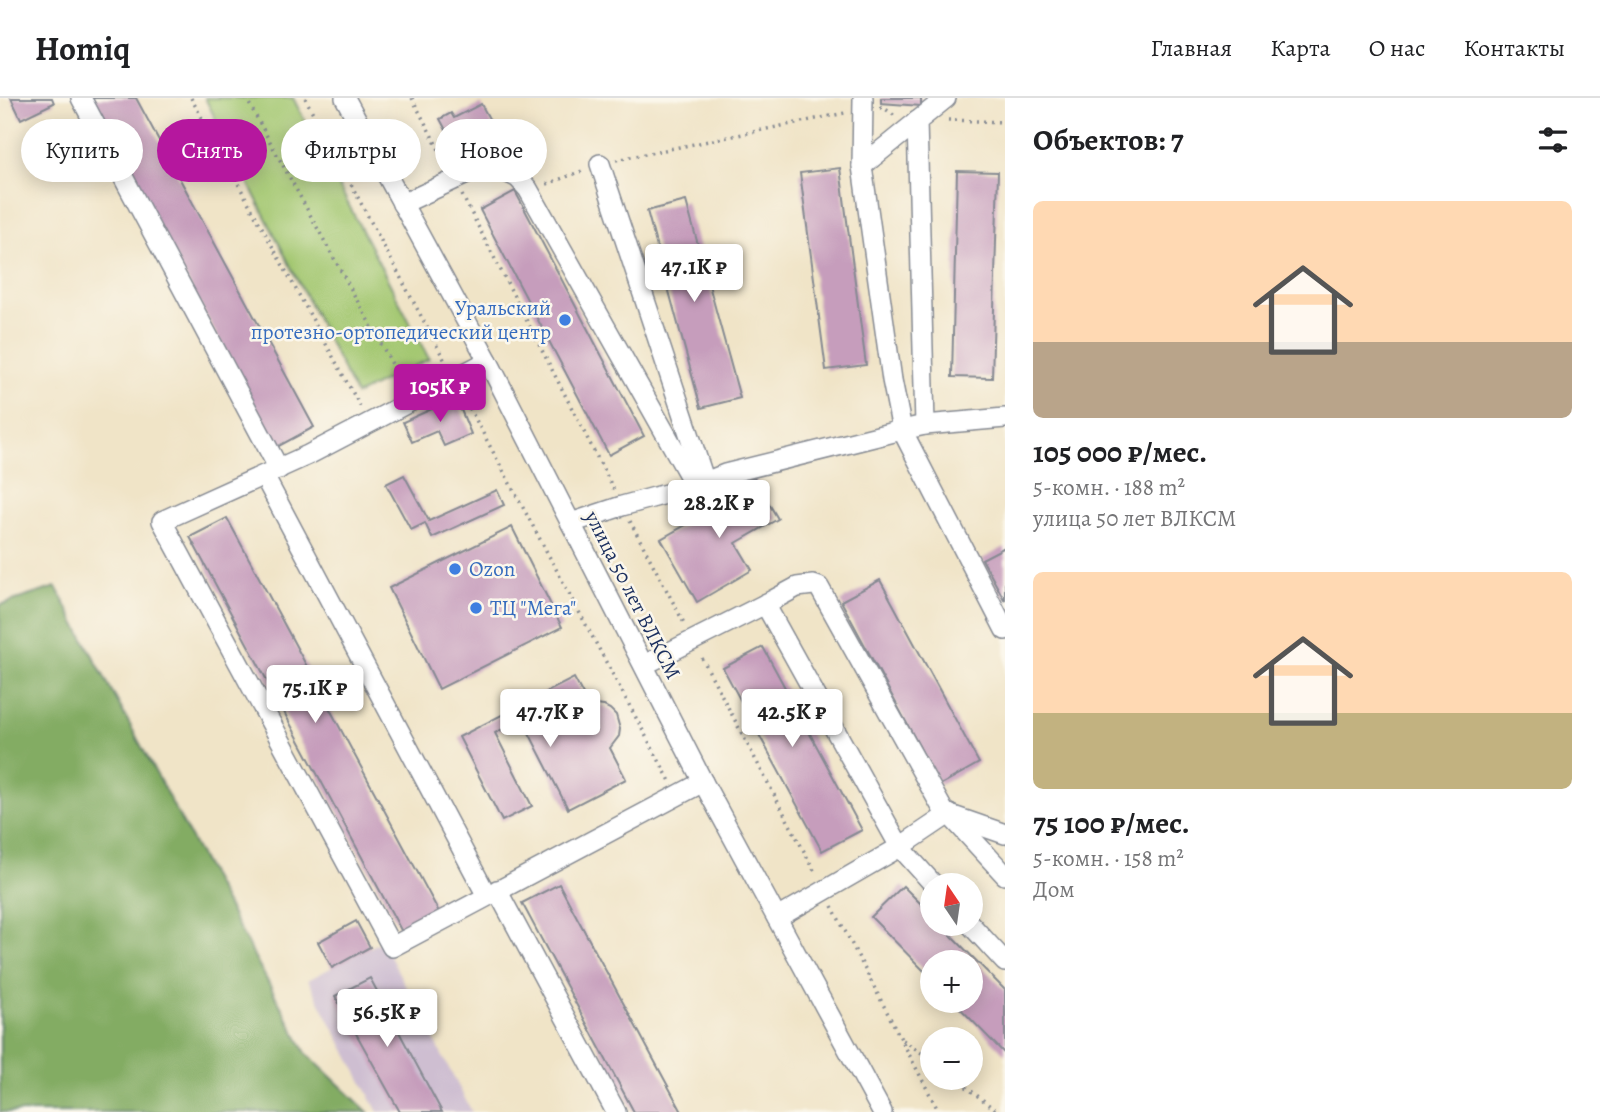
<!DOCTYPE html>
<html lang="ru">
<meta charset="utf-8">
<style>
body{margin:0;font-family:Alegreya,serif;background:#f6f6f6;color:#202124;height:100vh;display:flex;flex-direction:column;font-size:26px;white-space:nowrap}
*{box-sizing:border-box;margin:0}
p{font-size:23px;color:#757577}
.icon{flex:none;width:38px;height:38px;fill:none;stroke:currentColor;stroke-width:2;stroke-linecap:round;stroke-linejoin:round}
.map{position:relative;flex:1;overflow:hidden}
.details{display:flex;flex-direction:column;background:#fff;width:595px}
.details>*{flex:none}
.top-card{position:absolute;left:21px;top:21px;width:665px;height:63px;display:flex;gap:14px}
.needle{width:46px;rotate:347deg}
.controls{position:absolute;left:920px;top:775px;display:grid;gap:14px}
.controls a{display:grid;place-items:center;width:63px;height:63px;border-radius:50%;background:#fff;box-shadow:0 4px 18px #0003;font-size:35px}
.price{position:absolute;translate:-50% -60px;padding:0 16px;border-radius:7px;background:#fff;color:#222;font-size:23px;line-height:46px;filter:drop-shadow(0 2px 4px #0008)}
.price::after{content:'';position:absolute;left:50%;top:42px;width:21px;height:16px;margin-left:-10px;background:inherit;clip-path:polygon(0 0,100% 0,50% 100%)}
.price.on{background:#b5179e;color:#fff}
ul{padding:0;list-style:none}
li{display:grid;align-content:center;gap:14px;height:371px;padding:0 28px}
li span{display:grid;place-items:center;height:217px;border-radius:10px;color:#555}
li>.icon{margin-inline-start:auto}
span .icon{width:126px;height:126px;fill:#fffc;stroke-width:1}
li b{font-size:30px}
h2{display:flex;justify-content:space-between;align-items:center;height:84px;padding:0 28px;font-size:30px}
.chip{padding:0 24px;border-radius:32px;background:#fff;box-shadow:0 4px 18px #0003;font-size:24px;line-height:63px}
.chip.on{background:#b5179e;color:#fff}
header{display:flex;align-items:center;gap:42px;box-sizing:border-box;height:98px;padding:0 35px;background:#fff;border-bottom:2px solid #e0e0e0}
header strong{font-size:33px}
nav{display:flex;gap:38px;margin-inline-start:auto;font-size:24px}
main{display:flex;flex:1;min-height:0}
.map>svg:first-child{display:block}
.industrial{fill:#cebed1}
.green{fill:#a4c872;stroke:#607c68;stroke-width:2}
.forest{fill:#83ac64;stroke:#4f6e61;stroke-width:2}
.building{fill:#c69dbc}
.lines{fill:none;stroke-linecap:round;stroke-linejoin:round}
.minor-casing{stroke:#868a92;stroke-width:22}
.path{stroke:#868a92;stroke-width:3.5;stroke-dasharray:2 5;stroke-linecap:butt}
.minor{stroke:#fff;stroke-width:19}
.shop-dot{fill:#3f7fe0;stroke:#fbf7ec;stroke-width:2.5}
.labels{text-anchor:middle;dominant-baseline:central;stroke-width:5;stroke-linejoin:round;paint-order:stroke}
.shop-label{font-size:21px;fill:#366cbe;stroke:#fbf7ec;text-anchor:start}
.street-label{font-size:21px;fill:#1b2f5e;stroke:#fbf7ec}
</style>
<header>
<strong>Homiq</strong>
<nav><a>Главная</a><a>Карта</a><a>О нас</a><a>Контакты</a></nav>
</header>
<main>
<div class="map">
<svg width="1005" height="1014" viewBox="0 0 1005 1014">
<rect width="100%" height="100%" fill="#fbf7ec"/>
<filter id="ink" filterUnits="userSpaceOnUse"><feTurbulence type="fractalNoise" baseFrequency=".0143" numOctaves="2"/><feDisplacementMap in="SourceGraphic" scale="14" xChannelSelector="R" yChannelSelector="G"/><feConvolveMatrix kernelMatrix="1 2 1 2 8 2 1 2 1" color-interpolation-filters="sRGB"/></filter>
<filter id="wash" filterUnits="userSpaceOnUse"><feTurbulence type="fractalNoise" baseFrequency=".00686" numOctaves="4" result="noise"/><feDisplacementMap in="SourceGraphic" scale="28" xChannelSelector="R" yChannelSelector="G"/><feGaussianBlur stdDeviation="1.57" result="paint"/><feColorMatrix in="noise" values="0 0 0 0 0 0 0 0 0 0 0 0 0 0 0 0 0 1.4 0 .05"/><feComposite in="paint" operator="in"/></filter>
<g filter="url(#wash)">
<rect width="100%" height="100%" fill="#f0e4c7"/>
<polygon class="industrial" points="382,843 472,1014 378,1014 308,882"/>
<polygon class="green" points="205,0 293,0 429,261 356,297"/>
<polygon class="forest" points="56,489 306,955 368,1014 0,1014 0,507"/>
<g id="blocks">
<g class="building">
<polygon points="11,0 52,0 54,5 21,21"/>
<polygon points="89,0 136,0 314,329 277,349"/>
<polygon points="881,0 921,0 921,8 881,5"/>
<polygon points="481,6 504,48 466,69 440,21 451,15 454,20"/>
<polygon points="840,70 866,267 826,272 800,75"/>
<polygon points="957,73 998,74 992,280 952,279"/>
<polygon points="515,93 644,338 609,357 480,112"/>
<polygon points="686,103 740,300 701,310 647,113"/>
<polygon points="456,300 471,336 444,348 437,333 412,344 403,324"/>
<polygon points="404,377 429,423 497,392 504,407 432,440 425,425 411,432 386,386"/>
<polygon points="754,380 778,421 736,445 752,472 697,504 661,441 721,407 718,401"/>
<polygon points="227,420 439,814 402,834 190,439"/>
<polygon points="512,429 562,529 439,591 389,490"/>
<polygon points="1005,449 1005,503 982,461"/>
<polygon points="880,482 979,665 940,687 841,503"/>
<polygon points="763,549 862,732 822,753 723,570"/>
<polygon points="574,580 589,608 596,607 604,608 610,611 616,617 620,631 619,638 610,650 626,681 568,711 522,621 495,635 532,708 502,723 459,639"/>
<polygon points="559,786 682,1014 634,1014 522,805"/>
<polygon points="903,788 933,818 933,826 940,826 1005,892 1005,956 953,903 971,903 971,864 933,864 933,882 871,819"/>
<polygon points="356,823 370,849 332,870 318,844"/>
<polygon points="370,880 442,1014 400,1014 335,898"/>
</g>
</g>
</g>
<g filter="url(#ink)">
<use href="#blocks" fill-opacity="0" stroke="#868a92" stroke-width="2"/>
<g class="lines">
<defs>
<g id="minor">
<polyline points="81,0 279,371"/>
<polyline points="345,0 488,263 703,684 882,1014"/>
<polyline points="863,0 862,68 892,282 902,332 1005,532"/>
<polyline points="917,23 925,327"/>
<polyline points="600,66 705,384"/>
<polyline points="862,68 946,0"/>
<polyline points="402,106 482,69 498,71 508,75 518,80 528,91 695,388"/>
<polyline points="488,263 308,357 162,423 392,849 703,684"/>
<polyline points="264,378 487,798"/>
<polyline points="571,425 622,408 695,388 725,376 902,332 925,327 1005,320"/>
<polyline points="765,506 900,749 935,788"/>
<polyline points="644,567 773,502 797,489 813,487 819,489 946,717 949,716 1005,777"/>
<polyline points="953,718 1005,736"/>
<polyline points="497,792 616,1014"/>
<polyline points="777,820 900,749 949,716"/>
<polyline points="970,826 1005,864"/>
</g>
</defs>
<use href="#minor" class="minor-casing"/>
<g class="path">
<polyline points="191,0 360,308"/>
<polyline points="246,0 403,286"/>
<polyline points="305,0 445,263"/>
<polyline points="412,0 446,65"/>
<polyline points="880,10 884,10 895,18"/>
<polyline points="948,22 1005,24"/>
<polyline points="616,62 845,15"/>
<polyline points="547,86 582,73"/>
<polyline points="462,97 614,392"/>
<polyline points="463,298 670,683"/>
<polyline points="630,423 684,525"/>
<polyline points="702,560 816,776"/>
<polyline points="832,808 939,1014"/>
<polyline points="903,942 933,963"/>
<polyline points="955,980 998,1014"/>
</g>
<use href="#minor" class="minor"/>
</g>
</g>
<g class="shop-dot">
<circle cx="565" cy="222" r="7"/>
<circle cx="455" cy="471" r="7"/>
<circle cx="476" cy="510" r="7"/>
</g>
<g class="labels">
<g class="shop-label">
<text x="551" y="210" text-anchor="end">Уральский<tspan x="551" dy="24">протезно-ортопедический центр</tspan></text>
<text x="469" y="471">Ozon</text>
<text x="490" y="510">ТЦ "Мега"</text>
</g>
<g class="street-label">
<text transform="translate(633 497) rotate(63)">улица 50 лет ВЛКСМ</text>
</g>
</g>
</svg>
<div class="controls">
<a><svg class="needle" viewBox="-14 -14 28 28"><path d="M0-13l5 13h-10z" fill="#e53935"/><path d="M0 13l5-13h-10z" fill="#757577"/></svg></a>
<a>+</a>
<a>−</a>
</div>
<b class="price" style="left:694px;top:206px">47.1K ₽</b>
<b class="price on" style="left:440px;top:326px">105K ₽</b>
<b class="price" style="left:719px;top:442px">28.2K ₽</b>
<b class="price" style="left:315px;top:627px">75.1K ₽</b>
<b class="price" style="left:550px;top:651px">47.7K ₽</b>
<b class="price" style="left:792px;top:651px">42.5K ₽</b>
<b class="price" style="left:387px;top:951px">56.5K ₽</b>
<div class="top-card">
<a class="chip">Купить</a>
<a class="chip on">Снять</a>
<a class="chip">Фильтры</a>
<a class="chip">Новое</a>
</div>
</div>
<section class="details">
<h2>Объектов: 7<svg class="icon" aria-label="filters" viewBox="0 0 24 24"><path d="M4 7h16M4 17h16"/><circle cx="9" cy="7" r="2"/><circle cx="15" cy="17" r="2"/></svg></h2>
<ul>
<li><span style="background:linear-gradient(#ffd9b3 65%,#b9a48a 0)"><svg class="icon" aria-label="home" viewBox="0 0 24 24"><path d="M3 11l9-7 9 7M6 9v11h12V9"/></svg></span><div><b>105 000 ₽/мес.</b><p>5-комн. · 188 m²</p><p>улица 50 лет ВЛКСМ</p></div></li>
<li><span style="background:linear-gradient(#ffd9b3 65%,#c2b280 0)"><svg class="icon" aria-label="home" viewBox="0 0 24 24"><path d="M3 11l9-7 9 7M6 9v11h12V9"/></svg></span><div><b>75 100 ₽/мес.</b><p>5-комн. · 158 m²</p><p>Дом</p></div></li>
</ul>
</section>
</main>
